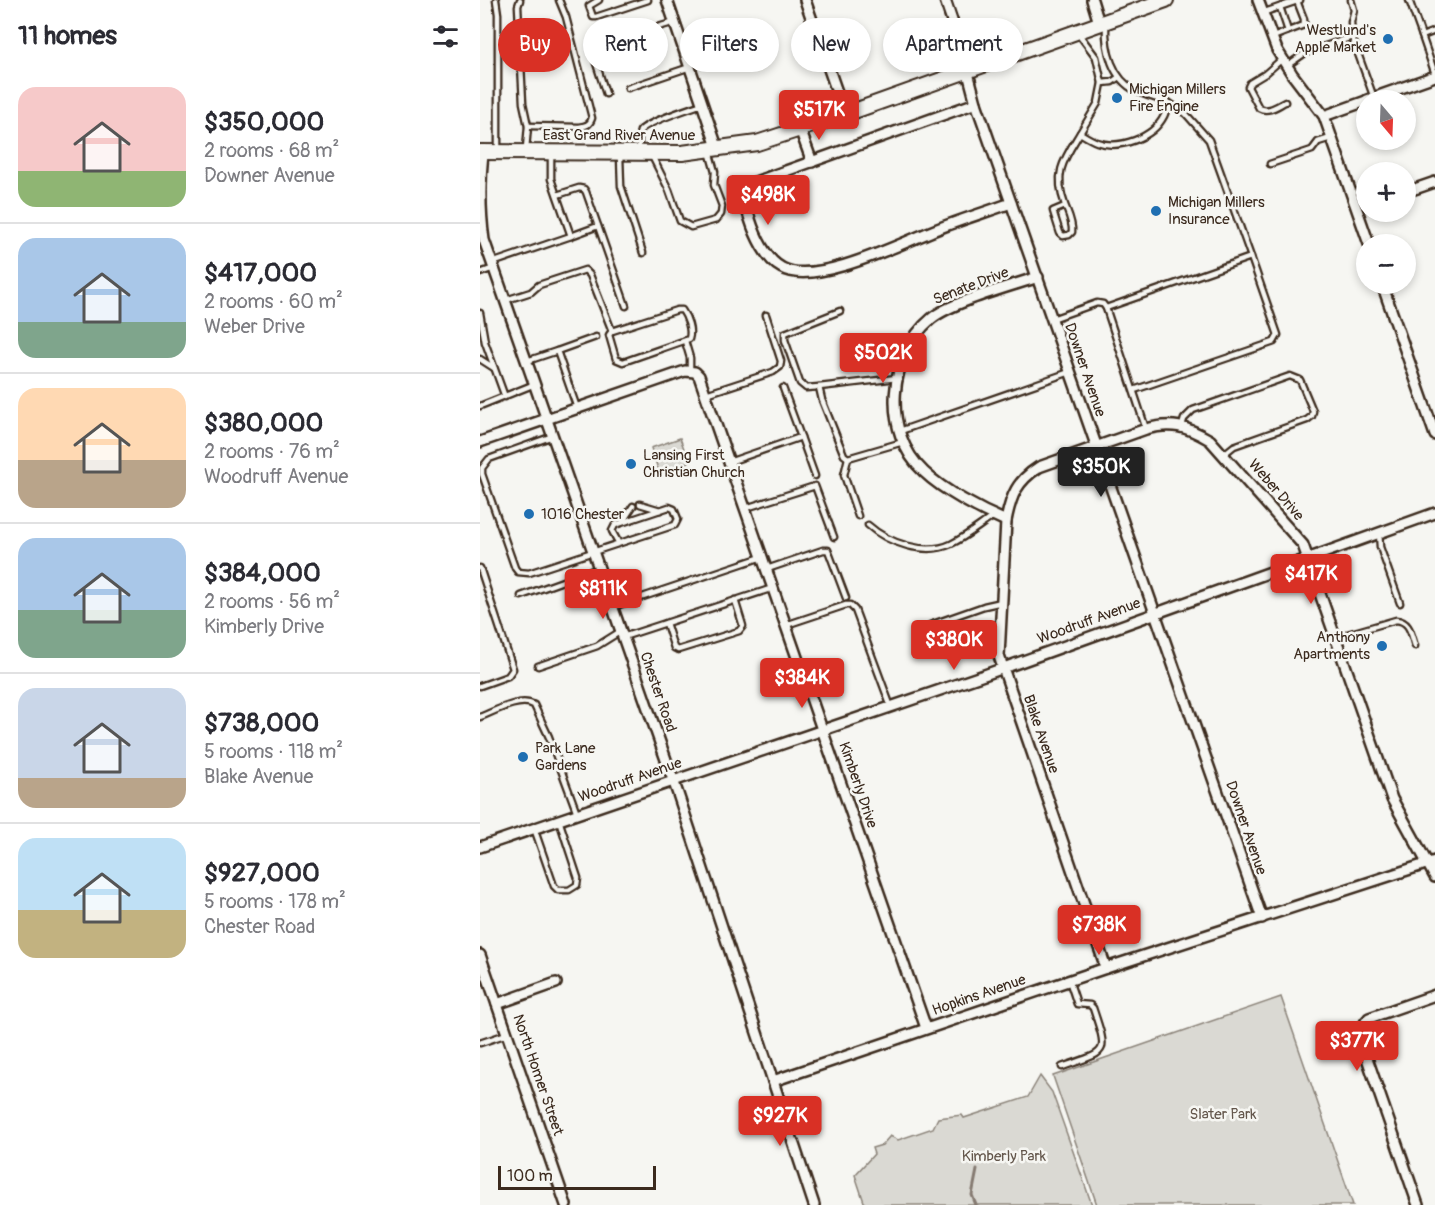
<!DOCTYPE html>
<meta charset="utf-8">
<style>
body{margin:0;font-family:Pangolin,sans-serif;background:#f7f7f7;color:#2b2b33;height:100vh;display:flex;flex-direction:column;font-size:22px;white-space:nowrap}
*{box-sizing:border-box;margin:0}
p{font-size:20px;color:#7c7c81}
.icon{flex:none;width:33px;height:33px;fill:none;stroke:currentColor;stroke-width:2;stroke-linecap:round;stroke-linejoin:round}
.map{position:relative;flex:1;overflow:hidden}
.drawer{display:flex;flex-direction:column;background:#fff;width:480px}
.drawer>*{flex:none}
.guide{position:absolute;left:18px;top:18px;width:570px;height:54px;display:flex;gap:12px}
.needle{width:39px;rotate:161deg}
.buttons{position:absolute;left:876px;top:90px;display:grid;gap:12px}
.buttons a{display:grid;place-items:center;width:60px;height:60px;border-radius:50%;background:#fff;box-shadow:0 3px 9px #0003;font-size:30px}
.scale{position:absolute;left:18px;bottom:15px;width:158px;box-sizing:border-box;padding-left:6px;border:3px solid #3b2a1e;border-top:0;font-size:16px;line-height:21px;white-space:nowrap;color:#3b2a1e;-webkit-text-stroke:4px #f6f6f2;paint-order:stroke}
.price{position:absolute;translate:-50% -51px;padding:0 14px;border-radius:6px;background:#d93025;color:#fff;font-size:20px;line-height:39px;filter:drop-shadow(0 2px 3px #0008)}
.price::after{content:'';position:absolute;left:50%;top:36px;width:18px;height:14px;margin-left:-9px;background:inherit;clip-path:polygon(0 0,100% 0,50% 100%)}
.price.current{background:#222;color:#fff}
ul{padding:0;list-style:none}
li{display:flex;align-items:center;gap:18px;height:150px;padding:0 18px}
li+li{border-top:2px solid #e1e1e2}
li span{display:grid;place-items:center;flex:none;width:168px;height:120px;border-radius:18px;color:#555}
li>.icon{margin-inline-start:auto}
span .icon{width:72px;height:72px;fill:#fffc;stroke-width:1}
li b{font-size:26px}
h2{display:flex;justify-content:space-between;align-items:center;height:72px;padding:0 18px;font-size:26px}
.tag{padding:0 21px;border-radius:27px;background:#fff;box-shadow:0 3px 9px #0003;font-size:21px;line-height:54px}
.tag.current{background:#d93025;color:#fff}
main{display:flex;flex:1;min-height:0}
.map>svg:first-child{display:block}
.green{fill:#dad9d3;stroke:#8a8278;stroke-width:1.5}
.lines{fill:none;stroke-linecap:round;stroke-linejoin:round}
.stream{stroke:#857a71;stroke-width:3}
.lane-casing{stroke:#3b2a1e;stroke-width:9}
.street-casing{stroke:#3b2a1e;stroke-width:14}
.primary-casing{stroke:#3b2a1e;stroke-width:18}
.lane{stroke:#f6f6f2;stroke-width:4.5}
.street{stroke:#f6f6f2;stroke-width:9}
.primary{stroke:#f6f6f2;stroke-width:14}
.poi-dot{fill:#1f6fb2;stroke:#f6f6f2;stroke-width:2}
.labels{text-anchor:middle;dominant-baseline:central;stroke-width:5;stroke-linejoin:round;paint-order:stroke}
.poi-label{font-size:15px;fill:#3b2a1e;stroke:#f6f6f2;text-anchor:start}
.street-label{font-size:15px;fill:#3b2a1e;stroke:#f6f6f2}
.park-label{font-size:15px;fill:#63564b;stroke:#f6f6f2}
</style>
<main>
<section class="drawer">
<h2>11 homes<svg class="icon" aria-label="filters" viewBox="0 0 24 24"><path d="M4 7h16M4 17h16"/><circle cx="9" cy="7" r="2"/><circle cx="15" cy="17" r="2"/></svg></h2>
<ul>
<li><span style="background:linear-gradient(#f6c9c9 70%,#8fb573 0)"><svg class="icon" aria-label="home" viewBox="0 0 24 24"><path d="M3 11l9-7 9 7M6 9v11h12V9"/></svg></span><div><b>$350,000</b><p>2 rooms · 68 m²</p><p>Downer Avenue</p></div></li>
<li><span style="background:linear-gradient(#a9c7e8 70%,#7fa58c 0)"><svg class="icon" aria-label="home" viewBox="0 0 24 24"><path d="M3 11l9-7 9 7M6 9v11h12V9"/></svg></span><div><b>$417,000</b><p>2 rooms · 60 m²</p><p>Weber Drive</p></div></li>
<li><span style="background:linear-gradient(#ffd9b3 60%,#b9a48a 0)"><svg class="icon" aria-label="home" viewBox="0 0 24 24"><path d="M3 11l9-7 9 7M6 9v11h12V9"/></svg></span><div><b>$380,000</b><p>2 rooms · 76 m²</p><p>Woodruff Avenue</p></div></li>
<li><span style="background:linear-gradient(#a9c7e8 60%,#7fa58c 0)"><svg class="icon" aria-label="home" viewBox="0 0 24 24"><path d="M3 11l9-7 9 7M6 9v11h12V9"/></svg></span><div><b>$384,000</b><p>2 rooms · 56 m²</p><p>Kimberly Drive</p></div></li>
<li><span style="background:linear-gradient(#c9d6e8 75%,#b9a48a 0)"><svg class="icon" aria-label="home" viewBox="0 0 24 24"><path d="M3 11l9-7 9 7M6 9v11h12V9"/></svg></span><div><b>$738,000</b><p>5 rooms · 118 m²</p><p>Blake Avenue</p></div></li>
<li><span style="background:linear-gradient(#bfe0f5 60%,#c2b280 0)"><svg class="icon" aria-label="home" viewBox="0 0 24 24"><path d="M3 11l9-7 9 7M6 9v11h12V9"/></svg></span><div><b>$927,000</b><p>5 rooms · 178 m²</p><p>Chester Road</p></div></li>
</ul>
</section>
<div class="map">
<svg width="955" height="1205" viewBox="0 0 955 1205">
<rect width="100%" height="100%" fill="#f6f6f2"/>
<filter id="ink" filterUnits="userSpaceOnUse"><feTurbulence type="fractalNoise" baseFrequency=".0167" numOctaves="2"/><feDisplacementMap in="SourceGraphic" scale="12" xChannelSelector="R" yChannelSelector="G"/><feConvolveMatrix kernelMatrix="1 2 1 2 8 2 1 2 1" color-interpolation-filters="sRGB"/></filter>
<g filter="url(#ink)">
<g class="green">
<polygon points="200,438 209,462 179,472 171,448"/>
<polygon points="801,997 873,1205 617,1205 573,1076"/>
<polygon points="560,1076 572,1092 612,1205 385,1205 375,1175 394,1154 392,1148 402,1145 410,1136 418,1140 453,1128 458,1118 482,1115 484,1118 548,1097"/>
</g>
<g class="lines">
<polyline class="stream" points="496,1205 492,1195 497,1170"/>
<defs>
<g id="lane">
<polyline points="16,0 18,14 18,150"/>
<polyline points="40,0 38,6 43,103 48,126 46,149"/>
<polyline points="119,0 109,6 113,17 116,17 168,0"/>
<polyline points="871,0 874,10 871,22 872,37"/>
<polyline points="929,0 942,36"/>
<polyline points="800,7 808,31"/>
<polyline points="782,13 820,0"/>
<polyline points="955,31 942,36 955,74"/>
<path d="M 598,33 L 616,57 L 622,83 L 618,103 L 600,133 C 605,136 611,140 617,142 C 639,150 673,138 684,116 C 686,112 687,107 688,102 C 678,99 666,96 656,91 C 632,79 625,50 626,25"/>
<polyline points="793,37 824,25 824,19 817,1"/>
<path d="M 802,59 L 785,74 L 770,83 L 768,87 L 779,108 C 788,113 797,106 805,102"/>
<polyline points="808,65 825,53 872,37 894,98"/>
<polyline points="622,83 632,82 639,77"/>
<polyline points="148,88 210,67"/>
<polyline points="126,94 116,63 120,48 158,33 195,22"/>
<polyline points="688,102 706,114 729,140 771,257"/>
<path d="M 48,126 L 99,127 C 106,126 110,125 112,118 L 86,17 L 79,0"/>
<path d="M 159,150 C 159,145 158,137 160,131 C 164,123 211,108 222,104"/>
<polyline points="140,156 141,186 163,253"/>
<polyline points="172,156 189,190 200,221 211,227 236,220 241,214 242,206 234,185 235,172 229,151"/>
<polyline points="790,164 832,150 838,142 851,138"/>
<polyline points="77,195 99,188 104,189 106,192 118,226 91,236"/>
<path d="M 585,206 L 573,211 L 580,233 L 583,236 L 589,235 L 592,232 C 593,223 588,213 585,205 C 573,173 584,159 600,133"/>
<polyline points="118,226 146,306"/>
<polyline points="12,263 91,236 71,179 71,155"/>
<polyline points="0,273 14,268"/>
<polyline points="26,300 51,292 59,285 105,270 110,275 132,331"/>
<polyline points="626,308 771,257 798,335 794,342 654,390"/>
<path d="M 197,310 L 202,310 C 207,317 212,330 209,339 L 143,362 L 136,359 L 129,335 L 132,331 Z"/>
<polyline points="0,313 5,342 25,397"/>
<polyline points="572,319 617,303 623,304 626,308 666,429"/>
<polyline points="205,341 210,358 210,371"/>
<polyline points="0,359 14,368"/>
<polyline points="47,361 77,351"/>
<polyline points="417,378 339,387 342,400 364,455 368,458 423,442"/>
<polyline points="339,387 326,388 320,383 305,340 305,333 360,311"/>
<polyline points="226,394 293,372 300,367 301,361 286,315"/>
<polyline points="0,406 55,384"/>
<polyline points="97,408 77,351 116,337"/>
<polyline points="702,426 704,419 713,410 810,376 820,380 833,411 832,416 827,420 754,446 744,454"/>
<polyline points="420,431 590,372"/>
<polyline points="73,436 9,459 2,468 2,474 35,568 38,572 49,573 195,525 198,519 194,509 189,507 135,525 132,531 138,542"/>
<polyline points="321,437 335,476"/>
<polyline points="368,458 364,475 378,516"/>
<polyline points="249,462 321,437 303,388"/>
<polyline points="160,504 180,510"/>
<polyline points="266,508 335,486 354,537"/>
<polyline points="143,521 153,506"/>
<path d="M 388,525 C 408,543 445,556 471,544 C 486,537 500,525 514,516"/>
<polyline points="899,532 900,547 920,603"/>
<polyline points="0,568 33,669 28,676 0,686"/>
<polyline points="287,569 343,550 348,550 366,598"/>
<polyline points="41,596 119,568"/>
<polyline points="133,607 282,557"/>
<polyline points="186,623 194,648 198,650 259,631 263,626 255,600"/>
<polyline points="306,625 366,605 370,605 375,610 411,707"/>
<polyline points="450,625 504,606 522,602"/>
<polyline points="143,637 293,588"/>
<path d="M 857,637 L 916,620 C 930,621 931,634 935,646"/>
<polyline points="58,666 117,646 141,631"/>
<path d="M 0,717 C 15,711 40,697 54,705 L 69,737 L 97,813"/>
<polyline points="54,828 74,886 78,890 89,890 97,885 98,878 79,820"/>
<polyline points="0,1043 27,1034"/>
<path d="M 582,1067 C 628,1051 629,1056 613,1008 L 610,1005 L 597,1004 L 589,980"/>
</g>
<g id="street">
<polyline points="187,0 238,150"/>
<polyline points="325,0 358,95 363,115"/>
<polyline points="465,0 482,50 496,103 782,918"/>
<polyline points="612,0 619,23"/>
<polyline points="778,0 797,50 812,74 844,116 889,244"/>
<polyline points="887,100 955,76"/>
<path d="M 496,103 L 275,182 C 262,193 265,205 270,219 C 275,235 286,260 302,268 C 334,286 418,245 450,232 C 476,221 504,213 531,203"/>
<polyline points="844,116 886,101"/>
<polyline points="320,129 332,162"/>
<path d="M 3,152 C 0,181 0,211 4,240 L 198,794 L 334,1205"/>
<polyline points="926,192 955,182"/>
<polyline points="902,284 955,435"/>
<polyline points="0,442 205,371 215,372 219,376 446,1028"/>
<path d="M 526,521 C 500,510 464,491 444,472 C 401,432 408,355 451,319 C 471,302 531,286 558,277"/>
<polyline points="0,847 507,674 955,513"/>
<polyline points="0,955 86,1205"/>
<path d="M 626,968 L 519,656 L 526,521 C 531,495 537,481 559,467 L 666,429 C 692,422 706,426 730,440 L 823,545 L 912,799 L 955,877"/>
<polyline points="17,1004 76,983"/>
<polyline points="293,1081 626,968 955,861"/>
<path d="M 938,1205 L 888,1061 C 883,1045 876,1031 889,1018 L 955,995"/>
</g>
<polyline id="primary" points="0,152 202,153 277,143 363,115 686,0"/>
</defs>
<use href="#lane" class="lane-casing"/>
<use href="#street" class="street-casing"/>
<use href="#primary" class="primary-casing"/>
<use href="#lane" class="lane"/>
<use href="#street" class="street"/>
<use href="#primary" class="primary"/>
</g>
</g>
<g class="poi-dot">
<circle cx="908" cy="39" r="6"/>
<circle cx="637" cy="98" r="6"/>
<circle cx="676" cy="211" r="6"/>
<circle cx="151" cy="464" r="6"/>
<circle cx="49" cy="514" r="6"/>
<circle cx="902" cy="646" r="6"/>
<circle cx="43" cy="757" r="6"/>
</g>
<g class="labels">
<g class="poi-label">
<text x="896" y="30" text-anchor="end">Westlund's<tspan x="896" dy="17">Apple Market</tspan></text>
<text x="649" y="89">Michigan Millers<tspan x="649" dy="17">Fire Engine</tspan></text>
<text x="688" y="202">Michigan Millers<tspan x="688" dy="17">Insurance</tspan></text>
<text x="163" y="455">Lansing First<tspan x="163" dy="17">Christian Church</tspan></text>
<text x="61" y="514">1016 Chester</text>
<text x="890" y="637" text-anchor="end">Anthony<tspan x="890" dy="17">Apartments</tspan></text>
<text x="55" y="748">Park Lane<tspan x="55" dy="17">Gardens</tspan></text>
</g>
<g class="street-label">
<text x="139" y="135">East Grand River Avenue</text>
<text transform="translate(491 286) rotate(-21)">Senate Drive</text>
<text transform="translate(605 370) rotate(71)">Downer Avenue</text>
<text transform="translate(796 490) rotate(49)">Weber Drive</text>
<text transform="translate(609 621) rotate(-20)">Woodruff Avenue</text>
<text transform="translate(178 692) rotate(71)">Chester Road</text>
<text transform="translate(561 734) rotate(71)">Blake Avenue</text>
<text transform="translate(150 780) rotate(-19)">Woodruff Avenue</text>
<text transform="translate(378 785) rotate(71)">Kimberly Drive</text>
<text transform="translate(766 828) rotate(71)">Downer Avenue</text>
<text transform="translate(499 995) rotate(-19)">Hopkins Avenue</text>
<text transform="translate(58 1075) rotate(71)">North Homer Street</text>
</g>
<g class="park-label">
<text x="743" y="1114">Slater Park</text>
<text x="524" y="1156">Kimberly Park</text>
</g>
</g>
</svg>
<div class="buttons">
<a><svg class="needle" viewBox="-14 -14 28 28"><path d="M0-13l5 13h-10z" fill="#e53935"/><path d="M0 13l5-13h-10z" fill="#7c7c81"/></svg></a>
<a>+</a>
<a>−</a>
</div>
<div class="scale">100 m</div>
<b class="price" style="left:339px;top:141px">$517K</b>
<b class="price" style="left:288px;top:226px">$498K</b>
<b class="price" style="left:403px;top:384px">$502K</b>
<b class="price current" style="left:621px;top:498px">$350K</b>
<b class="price" style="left:831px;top:605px">$417K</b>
<b class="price" style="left:123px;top:620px">$811K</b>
<b class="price" style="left:474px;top:671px">$380K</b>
<b class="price" style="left:322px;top:709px">$384K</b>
<b class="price" style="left:619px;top:956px">$738K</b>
<b class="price" style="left:877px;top:1072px">$377K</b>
<b class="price" style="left:300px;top:1147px">$927K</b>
<div class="guide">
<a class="tag current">Buy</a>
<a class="tag">Rent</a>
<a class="tag">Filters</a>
<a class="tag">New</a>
<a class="tag">Apartment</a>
</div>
</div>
</main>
